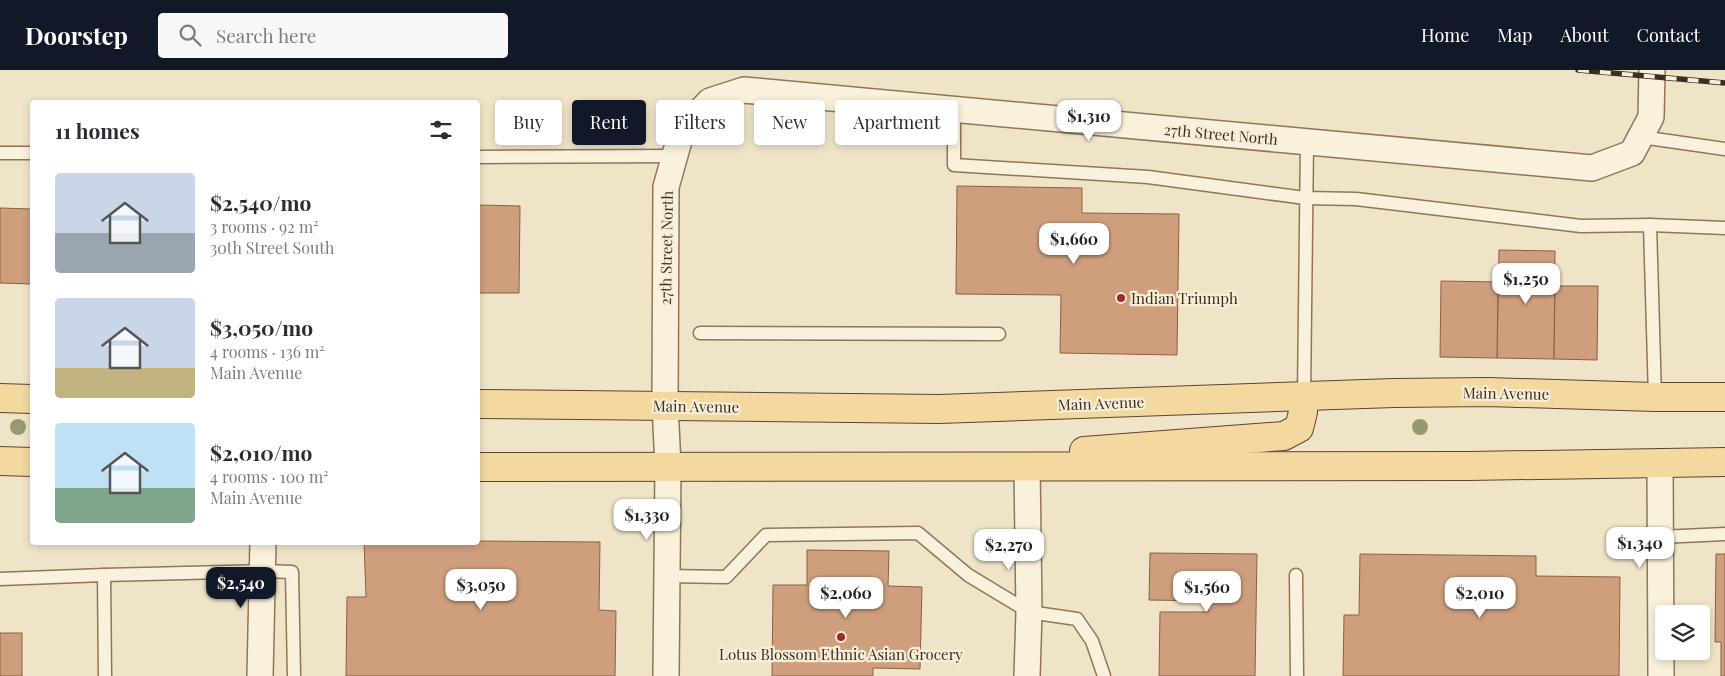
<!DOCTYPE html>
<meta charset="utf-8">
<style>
body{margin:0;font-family:"Playfair Display",serif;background:#f7f7f7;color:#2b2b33;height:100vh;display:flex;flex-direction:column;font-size:19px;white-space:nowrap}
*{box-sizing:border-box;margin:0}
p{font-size:16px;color:#7c7c81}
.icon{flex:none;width:28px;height:28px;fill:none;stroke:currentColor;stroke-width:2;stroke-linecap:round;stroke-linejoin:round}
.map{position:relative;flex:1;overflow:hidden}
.side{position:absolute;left:30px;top:30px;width:450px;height:445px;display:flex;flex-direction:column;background:#fff;border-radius:5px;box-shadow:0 2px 8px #0003}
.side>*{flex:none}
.guide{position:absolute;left:495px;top:30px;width:475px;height:45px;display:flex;gap:10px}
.tools{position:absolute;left:1655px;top:535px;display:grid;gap:10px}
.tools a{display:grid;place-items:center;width:55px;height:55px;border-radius:5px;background:#fff;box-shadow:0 2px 8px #0003;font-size:25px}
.price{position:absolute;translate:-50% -42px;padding:0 11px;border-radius:10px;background:#fff;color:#222;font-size:16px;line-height:32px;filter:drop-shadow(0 1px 2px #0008)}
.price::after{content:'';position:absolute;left:50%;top:30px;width:15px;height:11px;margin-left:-8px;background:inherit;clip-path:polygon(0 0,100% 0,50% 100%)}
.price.selected{background:#111827;color:#fff}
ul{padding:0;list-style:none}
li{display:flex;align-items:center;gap:15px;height:125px;padding:0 25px}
li span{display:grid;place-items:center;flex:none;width:140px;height:100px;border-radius:5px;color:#555}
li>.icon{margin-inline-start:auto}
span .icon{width:60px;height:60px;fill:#fffc;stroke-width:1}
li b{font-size:21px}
h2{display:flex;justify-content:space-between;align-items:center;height:60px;padding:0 25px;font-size:21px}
.pill{padding:0 18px;border-radius:5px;background:#fff;box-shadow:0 2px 8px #0003;font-size:18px;line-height:45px}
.pill.selected{background:#111827;color:#fff}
header{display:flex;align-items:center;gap:30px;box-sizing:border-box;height:70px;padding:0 25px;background:#111827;color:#fff}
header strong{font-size:24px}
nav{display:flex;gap:28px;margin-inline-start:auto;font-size:18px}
.search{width:350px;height:45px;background:#f7f7f7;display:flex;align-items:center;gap:12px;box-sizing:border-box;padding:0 18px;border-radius:5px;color:#7c7c81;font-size:19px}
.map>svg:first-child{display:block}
.building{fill:#cf9f7d;stroke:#8d5f41}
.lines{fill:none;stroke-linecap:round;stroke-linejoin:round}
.lane-casing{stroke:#8d765c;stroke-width:15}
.street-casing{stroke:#8d765c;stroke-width:28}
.primary-casing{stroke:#5b4430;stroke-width:30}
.lane{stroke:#faf1dc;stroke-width:12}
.street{stroke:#faf1dc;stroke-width:25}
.primary{stroke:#f3d9a0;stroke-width:28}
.rail-casing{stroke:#3d2e20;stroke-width:5.5}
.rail{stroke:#f7eed8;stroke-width:4;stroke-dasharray:11;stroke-linecap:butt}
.tree{fill:#96986f}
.poi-dot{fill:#9e2a2b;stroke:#f7eed8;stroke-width:2}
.labels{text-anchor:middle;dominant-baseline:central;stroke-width:4.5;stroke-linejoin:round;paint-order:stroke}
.street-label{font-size:15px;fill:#3d2e20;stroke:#f7eed8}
.poi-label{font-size:15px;fill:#3d2e20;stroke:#f7eed8;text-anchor:start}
</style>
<header>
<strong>Doorstep</strong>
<div class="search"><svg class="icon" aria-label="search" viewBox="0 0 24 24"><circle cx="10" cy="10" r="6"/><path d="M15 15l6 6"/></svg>Search here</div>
<nav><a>Home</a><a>Map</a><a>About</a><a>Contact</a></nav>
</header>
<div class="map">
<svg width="1725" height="606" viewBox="0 0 1725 606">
<rect width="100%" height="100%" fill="#f0e4c8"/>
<g class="building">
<polygon points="957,116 1082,118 1082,143 1179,144 1177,285 1060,283 1061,225 956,224"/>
<polygon points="478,135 520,136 519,223 478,223"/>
<polygon points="0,138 32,139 32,214 0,213"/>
<polygon points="1499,180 1555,181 1554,289 1497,288"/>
<polygon points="1441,211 1498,212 1497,288 1440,287"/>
<polygon points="1555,216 1598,216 1597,290 1554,289"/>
<polygon points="478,471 600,472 599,540 616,541 615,606 346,606 347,527 366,527 364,472 478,472"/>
<polygon points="807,480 889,481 888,516 922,517 920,599 873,598 873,606 772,606 773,515 807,515"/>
<polygon points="1150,483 1257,484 1255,606 1159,606 1160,542 1208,542 1208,531 1149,530"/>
<polygon points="1360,484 1536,486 1536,506 1620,507 1619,606 1343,606 1344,545 1359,545"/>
<polygon points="1716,484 1725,484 1725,606 1721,606 1721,572 1715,572"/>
<rect x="0" y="563" width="22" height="43"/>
</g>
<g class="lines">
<defs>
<g id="lane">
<polyline points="954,39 954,95 1148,107 1305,128 1356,129 1581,156 1650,155 1655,327"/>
<polyline points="1641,67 1725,79"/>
<polyline points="0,83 32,83"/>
<polyline points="478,87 674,86"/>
<polyline points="1650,155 1725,158"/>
<polyline points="700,263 999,264"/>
<polyline points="1304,326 1307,72"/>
<polyline points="1660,467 1725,464"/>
<polyline points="104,505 262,501 292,502 294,606"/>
<polyline points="1296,505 1297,606"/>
<polyline points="667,506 726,507 766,465 918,463 968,505 1029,542 1077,549 1092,571 1104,606"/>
<polyline points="0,509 104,505 105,606"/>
</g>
<g id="street">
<polyline points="1660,392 1661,606"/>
<polyline points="1027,397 1029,542 1027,606"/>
<polyline points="260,606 263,472"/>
<polyline points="666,606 668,396 665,335 666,117 682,60 710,31 744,20 1592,98 1632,83 1651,47 1652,0"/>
</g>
<g id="primary">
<polyline points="0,328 32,329"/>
<polyline points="478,334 939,339 1394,323 1488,322 1655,327 1725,327"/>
<polyline points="1084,381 1284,366 1299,358 1303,342 1304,326"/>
<polyline points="0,391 32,392"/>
<polyline points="478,397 1469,396 1725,392"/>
</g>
</defs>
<use href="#lane" class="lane-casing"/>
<use href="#street" class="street-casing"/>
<use href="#primary" class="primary-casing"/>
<use href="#lane" class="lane"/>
<use href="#street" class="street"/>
<use href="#primary" class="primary"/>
<defs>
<polyline id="rail" points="1578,0 1725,13"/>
</defs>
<use href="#rail" class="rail-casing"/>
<use href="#rail" class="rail"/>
</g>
<g class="tree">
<circle cx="18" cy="357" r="8"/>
<circle cx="1420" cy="357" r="8"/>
</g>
<g class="poi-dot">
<circle cx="1121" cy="228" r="5"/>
<circle cx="841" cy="567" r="5"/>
</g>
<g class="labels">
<g class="street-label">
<text transform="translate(1221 64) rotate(5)">27th Street North</text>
<text transform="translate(666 178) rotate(-89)">27th Street North</text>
<text transform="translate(1506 323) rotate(1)">Main Avenue</text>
<text transform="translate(1101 333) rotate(-2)">Main Avenue</text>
<text transform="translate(696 336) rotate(1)">Main Avenue</text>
</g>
<g class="poi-label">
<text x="1131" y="228">Indian Triumph</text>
<text x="841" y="584" text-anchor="middle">Lotus Blossom Ethnic Asian Grocery</text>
</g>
</g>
</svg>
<div class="tools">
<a><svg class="icon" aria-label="layers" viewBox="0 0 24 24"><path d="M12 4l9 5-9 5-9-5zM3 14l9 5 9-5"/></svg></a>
</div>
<b class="price" style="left:1089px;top:72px">$1,310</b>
<b class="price" style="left:1074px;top:195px">$1,660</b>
<b class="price" style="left:1526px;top:235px">$1,250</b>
<b class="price" style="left:647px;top:471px">$1,330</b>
<b class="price" style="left:1640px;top:499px">$1,340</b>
<b class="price" style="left:1009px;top:501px">$2,270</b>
<b class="price selected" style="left:241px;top:539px">$2,540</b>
<b class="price" style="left:481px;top:541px">$3,050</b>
<b class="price" style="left:1207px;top:543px">$1,560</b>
<b class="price" style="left:846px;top:549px">$2,060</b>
<b class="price" style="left:1480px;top:549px">$2,010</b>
<div class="guide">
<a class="pill">Buy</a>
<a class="pill selected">Rent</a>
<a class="pill">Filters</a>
<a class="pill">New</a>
<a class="pill">Apartment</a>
</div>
<section class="side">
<h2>11 homes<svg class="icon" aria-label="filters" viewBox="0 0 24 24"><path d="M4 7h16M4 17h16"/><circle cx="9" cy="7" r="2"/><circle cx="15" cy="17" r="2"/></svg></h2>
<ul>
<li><span style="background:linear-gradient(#c9d6e8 60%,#9aa5b1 0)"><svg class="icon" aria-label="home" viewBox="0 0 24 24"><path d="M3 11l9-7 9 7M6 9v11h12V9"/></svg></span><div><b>$2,540/mo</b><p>3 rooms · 92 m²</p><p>30th Street South</p></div></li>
<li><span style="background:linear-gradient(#c9d6e8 70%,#c2b280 0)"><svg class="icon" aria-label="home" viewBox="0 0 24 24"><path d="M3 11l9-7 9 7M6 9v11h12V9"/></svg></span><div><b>$3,050/mo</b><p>4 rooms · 136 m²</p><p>Main Avenue</p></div></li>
<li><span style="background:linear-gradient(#bfe0f5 65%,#7fa58c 0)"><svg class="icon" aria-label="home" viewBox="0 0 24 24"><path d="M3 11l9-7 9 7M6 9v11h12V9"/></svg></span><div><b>$2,010/mo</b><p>4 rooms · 100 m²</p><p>Main Avenue</p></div></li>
</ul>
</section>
</div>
